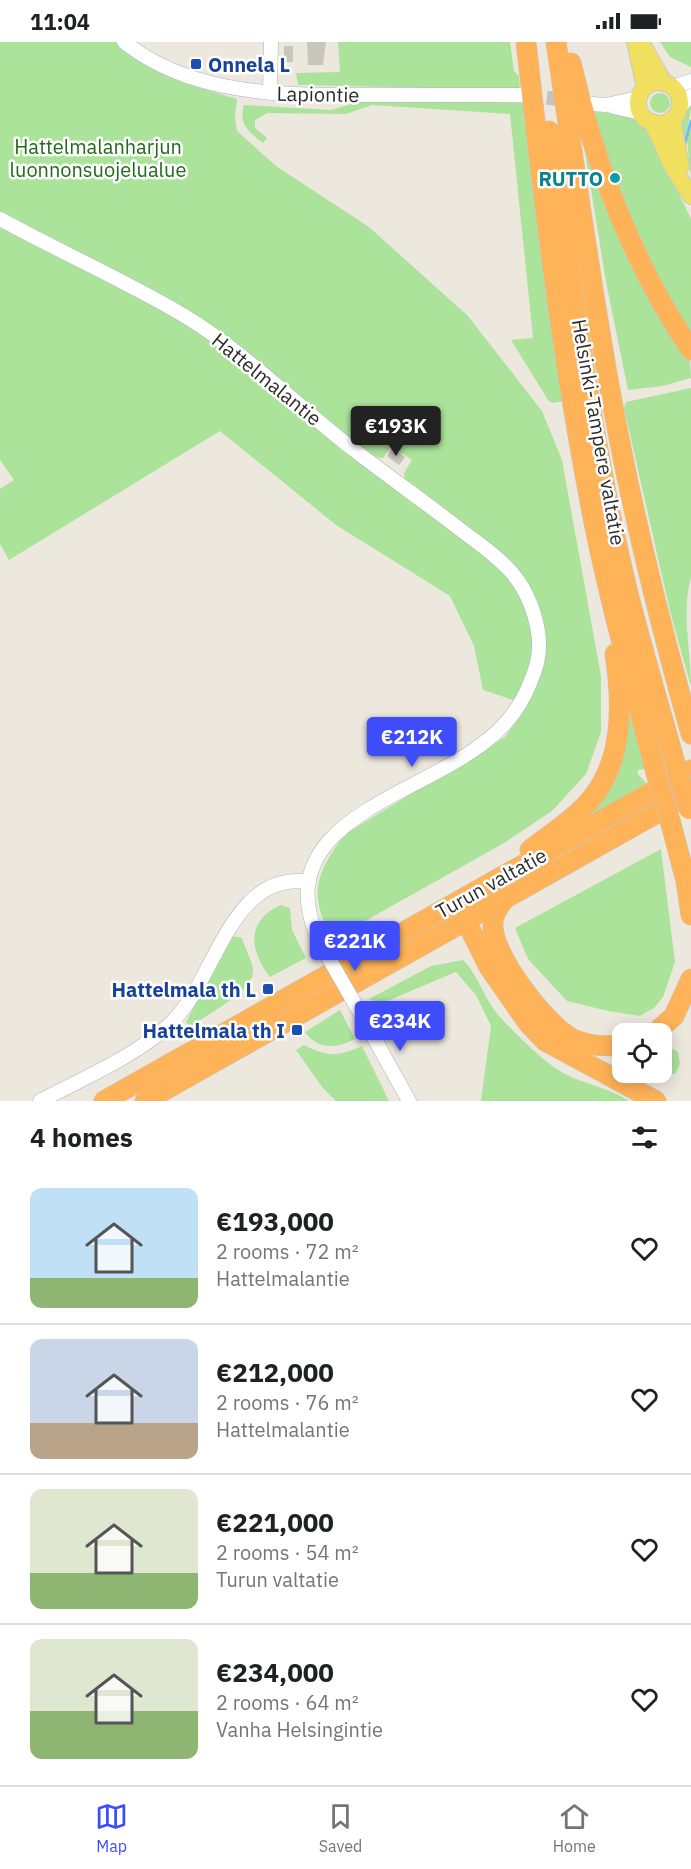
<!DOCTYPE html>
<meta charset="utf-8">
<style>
body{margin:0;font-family:"IBM Plex Sans",sans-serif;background:#f2f2f2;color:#202124;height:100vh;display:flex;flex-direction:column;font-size:22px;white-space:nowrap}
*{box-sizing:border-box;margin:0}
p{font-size:20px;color:#757577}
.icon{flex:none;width:33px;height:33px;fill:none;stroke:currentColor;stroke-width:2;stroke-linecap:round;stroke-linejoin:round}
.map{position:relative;height:1059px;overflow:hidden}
.sheet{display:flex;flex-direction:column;background:#fff;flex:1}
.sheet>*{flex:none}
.controls{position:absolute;left:612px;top:981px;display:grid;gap:12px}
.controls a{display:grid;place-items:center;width:60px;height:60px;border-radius:12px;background:#fff;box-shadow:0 3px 15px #0003;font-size:30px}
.price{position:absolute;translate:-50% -51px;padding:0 14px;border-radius:6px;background:#3f4cfa;color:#fff;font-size:20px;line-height:39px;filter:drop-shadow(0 2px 3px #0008)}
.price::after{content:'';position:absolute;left:50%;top:36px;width:18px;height:14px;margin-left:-9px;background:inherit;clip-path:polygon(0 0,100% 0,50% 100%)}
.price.selected{background:#222;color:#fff}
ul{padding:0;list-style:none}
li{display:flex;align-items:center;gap:18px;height:150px;padding:0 30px}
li+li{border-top:2px solid #e0e0e0}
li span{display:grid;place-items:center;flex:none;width:168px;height:120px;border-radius:12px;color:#555}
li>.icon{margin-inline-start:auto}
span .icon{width:72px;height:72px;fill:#fffc;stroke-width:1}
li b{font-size:26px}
h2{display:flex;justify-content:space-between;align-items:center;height:72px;padding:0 30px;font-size:26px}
.status{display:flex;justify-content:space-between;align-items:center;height:42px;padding:0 30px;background:#fff;direction:ltr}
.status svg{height:16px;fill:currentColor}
.tab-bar{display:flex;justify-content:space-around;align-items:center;height:84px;border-top:2px solid #e0e0e0;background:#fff;font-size:16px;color:#757577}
.tab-bar a{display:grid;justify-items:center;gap:3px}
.tab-bar .selected{color:#3f4cfa}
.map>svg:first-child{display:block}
.green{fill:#abe39b}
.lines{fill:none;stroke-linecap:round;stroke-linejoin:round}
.stream{stroke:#72bfef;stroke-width:3}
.building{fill:#c9c6bc}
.minor-tunnel{stroke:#c6c2ba;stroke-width:14;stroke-dasharray:14 7;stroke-linecap:butt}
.minor-casing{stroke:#b2b3bf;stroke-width:15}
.major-casing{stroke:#c8c8c8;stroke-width:18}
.highway-casing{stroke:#c8c8c8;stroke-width:21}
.minor{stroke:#fff;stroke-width:14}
.major{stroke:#f1df60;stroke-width:16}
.highway{stroke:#feb358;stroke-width:20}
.minor-bridge-casing{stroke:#b2b3bf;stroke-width:15;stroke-linecap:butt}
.highway-bridge-casing{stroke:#c8c8c8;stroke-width:21;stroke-linecap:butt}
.minor-bridge{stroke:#fff;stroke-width:14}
.highway-bridge{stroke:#feb358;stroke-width:20}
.transit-dot{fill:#1a4fb4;stroke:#fff;stroke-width:2}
.culture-dot{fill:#0f9aa8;stroke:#fff;stroke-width:2}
.labels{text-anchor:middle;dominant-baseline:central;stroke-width:5;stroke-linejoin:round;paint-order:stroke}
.transit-label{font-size:20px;font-weight:bold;fill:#164399;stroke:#fff;text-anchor:end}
.street-label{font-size:20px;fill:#2c2c2c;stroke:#fff}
.park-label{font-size:20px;fill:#226a1b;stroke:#fff}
.culture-label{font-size:20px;font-weight:bold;fill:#0d838f;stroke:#fff;text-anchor:end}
</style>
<div class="status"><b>11:04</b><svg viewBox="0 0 49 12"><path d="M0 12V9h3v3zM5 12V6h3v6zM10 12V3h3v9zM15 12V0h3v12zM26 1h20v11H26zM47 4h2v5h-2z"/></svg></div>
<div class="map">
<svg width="691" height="1059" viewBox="0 0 691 1059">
<rect width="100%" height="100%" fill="#ede8de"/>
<g class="green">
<path d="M 0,0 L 117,0 L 152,25 L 183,41 L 237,57 L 235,75 L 237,89 L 276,124 L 369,185 L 468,274 L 542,369 L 562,418 L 601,634 L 601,690 L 586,732 L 552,769 L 504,801 L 333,897 C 307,853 316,831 345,792 L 505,695 L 519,676 L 528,661 L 542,621 L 526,538 L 405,440 L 404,431 L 412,418 L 391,404 L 383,416 L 371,414 L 221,294 L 0,171 Z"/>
<polygon points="338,0 510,0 514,29 519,34 520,48 298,43 296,31 340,30"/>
<polygon points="660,0 691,0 691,25 670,15"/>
<circle cx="660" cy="61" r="10"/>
<path d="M 368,57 L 527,61 L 566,359 L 552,361 L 548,358 L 511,298 L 533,296 L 510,72 L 372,63 L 346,72 L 267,71 L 255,78 L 255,86 L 267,96 L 263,101 C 249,90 238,82 244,63 L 331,68 Z"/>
<path d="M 691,63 C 691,82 679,98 689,118 L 687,96 L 691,84 L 691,133 L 678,79 Z"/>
<polygon points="592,69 631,74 646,83 691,177 691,295 636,191"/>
<polygon points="579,73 690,317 691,336 662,344 628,348 606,240"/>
<polygon points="0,182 182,278 358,416 484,510 508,533 526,566 534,593 532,621 516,659 483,648 474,604 450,554 336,483 220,389 9,518 0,502 0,447 14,438 0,418"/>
<path d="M 691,346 L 691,535 C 681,572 691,607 691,645 L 670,569 L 624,366 L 626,360 Z"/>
<polygon points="622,637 645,727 638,728 637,731 648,743 572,786 598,755"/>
<polygon points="661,807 675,920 663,955 654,966 640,974 608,969 567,959 528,917 515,886"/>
<path d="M 281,863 L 290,866 L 292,888 L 306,916 L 270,935 C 248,907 247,878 281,863 Z"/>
<path d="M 233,894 L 242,896 C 245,906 251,917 253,927 C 256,948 205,974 189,985 L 186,980 Z"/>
<path d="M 463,918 C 480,935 485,960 501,976 C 517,993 548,1025 569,1034 C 590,1043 610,1047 629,1059 L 481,1059 L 491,984 L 476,953 L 456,930 L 380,962 L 369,957 L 431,924 Z"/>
<path d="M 340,968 L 355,997 C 336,1007 318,1008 305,990 Z"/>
<path d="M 304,1003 C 328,1015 337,1015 362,1004 L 389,1059 L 336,1059 L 322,1045 L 296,1008 Z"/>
<polygon points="671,1006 678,1010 680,1022 675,1032 667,1032 662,1028 662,1014"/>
</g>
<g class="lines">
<polyline class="stream" points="685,101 691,79"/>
</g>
<g class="building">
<polygon points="307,0 326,0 323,23 308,23"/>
<rect x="284" y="4" width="9" height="16"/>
<polygon points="392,406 405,415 399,423 387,414"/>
</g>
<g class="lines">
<polyline class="minor-tunnel" points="526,53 573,59"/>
<defs>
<g id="minor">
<path d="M 124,0 C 196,57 293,53 380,53 C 427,53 474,53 522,53"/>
<polyline points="673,45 691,39"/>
<polyline points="270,51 271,0"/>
<polyline points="593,62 606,63 638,56"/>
<polyline points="614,65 640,71"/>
<polyline points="679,65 691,54"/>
<path d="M 0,177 C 60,210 124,238 183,273 C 245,310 297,364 354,408 C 388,434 423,459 457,485 C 476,500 497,513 513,532 C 528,550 537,575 539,598 C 540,613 536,628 530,641 C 519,669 502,688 478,705 C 410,756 266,783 319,899"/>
<polyline points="363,976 409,1059"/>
<path d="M 40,1059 C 82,1037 136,1014 170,982 C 216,940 229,828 309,840"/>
</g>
<g id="major">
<polyline points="635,0 645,45"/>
<polyline points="641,0 664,41"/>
<circle cx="659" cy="61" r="21"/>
<polyline points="672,77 681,124"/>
<polyline points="652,80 672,124 691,154"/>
</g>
<g id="highway">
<path d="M 526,0 C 543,151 560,300 588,449 C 605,544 632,638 656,731"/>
<path d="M 556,0 C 573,113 588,225 608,337 C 629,457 658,575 691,692"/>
<path d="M 571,21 C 594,120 634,224 691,308"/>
<path d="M 549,89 C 573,244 591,402 629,555 C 643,610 660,666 675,721"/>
<polyline points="671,782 686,839 691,873"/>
<path d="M 530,808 C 548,794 568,781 584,765 C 624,725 623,665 615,612"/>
<path d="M 504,858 C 498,865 493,872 493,882 C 491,912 546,983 573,997 C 589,1004 605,1005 622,1003"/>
<polyline points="467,867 466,879 489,925 528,981 545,999 656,1059"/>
<polyline points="654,992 674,974 691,937"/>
<polyline points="104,1059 691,728"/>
<polyline points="145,1059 691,752"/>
</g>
</defs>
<use href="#minor" class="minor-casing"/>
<use href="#major" class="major-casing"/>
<use href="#highway" class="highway-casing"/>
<use href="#minor" class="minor"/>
<use href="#major" class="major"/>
<use href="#highway" class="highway"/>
<defs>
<polyline id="minor-bridge" points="319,899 363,976"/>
<g id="highway-bridge">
<polyline points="675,721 689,767"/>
<polyline points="656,731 671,782"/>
</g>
</defs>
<use href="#minor-bridge" class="minor-bridge-casing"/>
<use href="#highway-bridge" class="highway-bridge-casing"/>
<use href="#minor-bridge" class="minor-bridge"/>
<use href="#highway-bridge" class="highway-bridge"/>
</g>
<g class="transit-dot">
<rect x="190" y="16" width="12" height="12" rx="3"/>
<rect x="262" y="941" width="12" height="12" rx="3"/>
<rect x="291" y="982" width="12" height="12" rx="3"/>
</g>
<circle class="culture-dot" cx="615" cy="136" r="6"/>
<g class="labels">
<g class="transit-label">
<text x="208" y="22" text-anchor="start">Onnela L</text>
<text x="256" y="947">Hattelmala th L</text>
<text x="285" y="988">Hattelmala th I</text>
</g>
<g class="street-label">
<text transform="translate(318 52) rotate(1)">Lapiontie</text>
<text transform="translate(267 337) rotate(39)">Hattelmalantie</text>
<text transform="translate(599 390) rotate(80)">Helsinki-Tampere valtatie</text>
<text transform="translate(491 841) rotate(-29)">Turun valtatie</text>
</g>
<g class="park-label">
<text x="98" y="104">Hattelmalanharjun<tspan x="98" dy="23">luonnonsuojelualue</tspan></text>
</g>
<g class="culture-label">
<text x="603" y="136">RUTTO</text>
</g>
</g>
</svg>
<div class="controls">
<a><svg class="icon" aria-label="locate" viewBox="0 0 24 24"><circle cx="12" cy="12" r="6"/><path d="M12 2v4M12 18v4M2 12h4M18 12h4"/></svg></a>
</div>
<b class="price selected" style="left:396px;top:415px">€193K</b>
<b class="price" style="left:412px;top:726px">€212K</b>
<b class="price" style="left:355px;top:930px">€221K</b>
<b class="price" style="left:400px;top:1010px">€234K</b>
</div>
<section class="sheet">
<h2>4 homes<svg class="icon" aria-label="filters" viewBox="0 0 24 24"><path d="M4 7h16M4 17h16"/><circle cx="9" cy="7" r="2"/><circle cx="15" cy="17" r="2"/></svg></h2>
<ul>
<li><span style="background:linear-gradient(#bfe0f5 75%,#8fb573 0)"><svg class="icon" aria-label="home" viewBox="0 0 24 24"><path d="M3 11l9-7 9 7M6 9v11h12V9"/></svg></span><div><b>€193,000</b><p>2 rooms · 72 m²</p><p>Hattelmalantie</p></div><svg class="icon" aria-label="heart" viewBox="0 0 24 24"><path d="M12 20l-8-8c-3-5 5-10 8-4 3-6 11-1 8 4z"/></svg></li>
<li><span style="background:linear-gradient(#c9d6e8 70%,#b9a48a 0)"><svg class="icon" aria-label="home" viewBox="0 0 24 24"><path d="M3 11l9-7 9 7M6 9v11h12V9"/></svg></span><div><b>€212,000</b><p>2 rooms · 76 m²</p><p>Hattelmalantie</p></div><svg class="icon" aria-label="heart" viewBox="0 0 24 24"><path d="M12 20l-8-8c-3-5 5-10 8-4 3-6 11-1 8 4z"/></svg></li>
<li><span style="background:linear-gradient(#dfe7d0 70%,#8fb573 0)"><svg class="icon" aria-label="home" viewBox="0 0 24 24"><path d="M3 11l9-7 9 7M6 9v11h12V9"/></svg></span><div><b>€221,000</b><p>2 rooms · 54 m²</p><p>Turun valtatie</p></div><svg class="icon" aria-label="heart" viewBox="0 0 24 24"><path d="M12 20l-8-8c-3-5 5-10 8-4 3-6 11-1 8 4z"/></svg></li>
<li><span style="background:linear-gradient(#dfe7d0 60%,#8fb573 0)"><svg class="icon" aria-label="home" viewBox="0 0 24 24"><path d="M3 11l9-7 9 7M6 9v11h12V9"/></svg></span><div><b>€234,000</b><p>2 rooms · 64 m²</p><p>Vanha Helsingintie</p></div><svg class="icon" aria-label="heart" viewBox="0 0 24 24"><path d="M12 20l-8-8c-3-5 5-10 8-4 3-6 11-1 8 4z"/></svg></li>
</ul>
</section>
<nav class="tab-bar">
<a class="selected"><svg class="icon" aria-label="map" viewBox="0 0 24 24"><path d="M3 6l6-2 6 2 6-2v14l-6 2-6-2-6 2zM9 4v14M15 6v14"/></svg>Map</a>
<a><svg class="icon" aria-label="saved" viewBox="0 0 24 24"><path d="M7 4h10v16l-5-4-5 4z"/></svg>Saved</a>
<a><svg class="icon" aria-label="home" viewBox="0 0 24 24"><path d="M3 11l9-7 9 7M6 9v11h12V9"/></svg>Home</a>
</nav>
